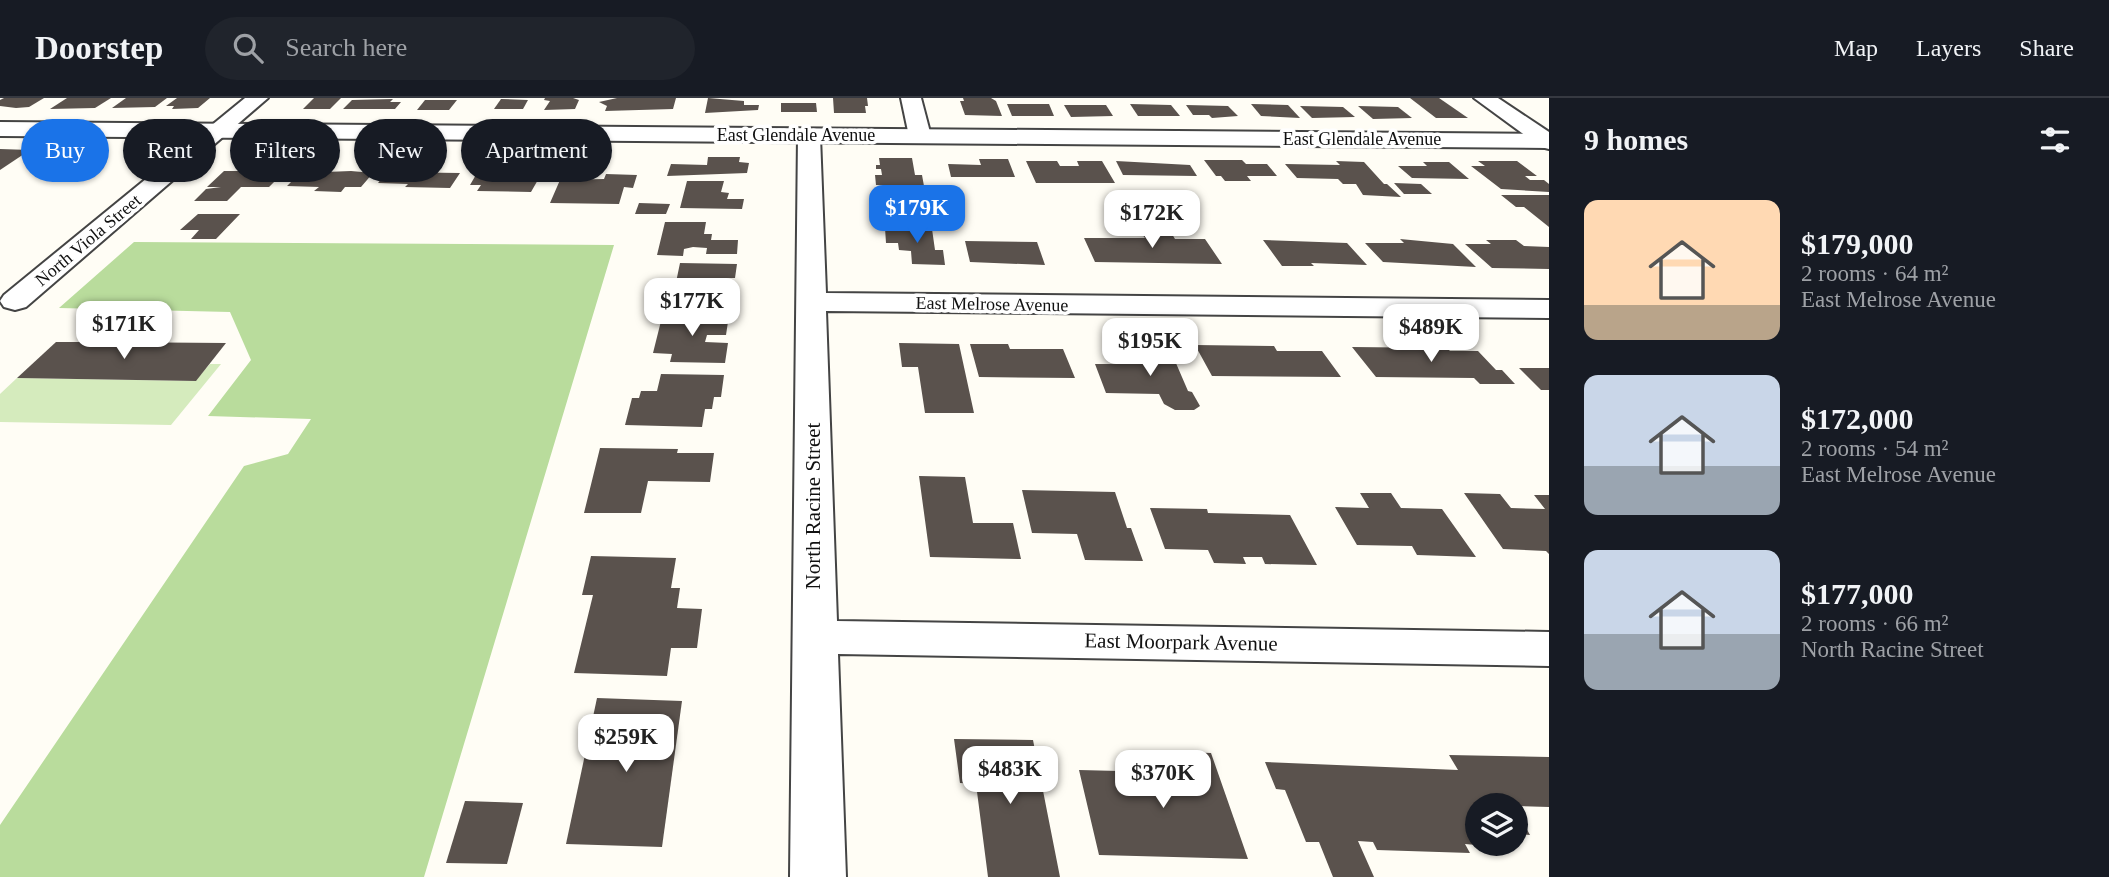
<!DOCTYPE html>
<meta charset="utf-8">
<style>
body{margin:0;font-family:"Times New Roman",serif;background:#20242c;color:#f1f3f6;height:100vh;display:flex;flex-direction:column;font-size:26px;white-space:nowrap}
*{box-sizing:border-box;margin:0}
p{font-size:23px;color:#9ea1a6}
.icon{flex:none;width:38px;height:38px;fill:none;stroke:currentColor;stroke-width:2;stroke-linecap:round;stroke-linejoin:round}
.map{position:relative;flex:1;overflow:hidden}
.drawer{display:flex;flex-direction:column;background:#171b24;width:560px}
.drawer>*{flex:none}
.hud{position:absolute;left:21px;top:21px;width:665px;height:63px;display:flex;gap:14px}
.fabs{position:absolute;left:1465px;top:695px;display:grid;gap:14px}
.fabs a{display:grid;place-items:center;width:63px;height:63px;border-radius:50%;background:#171b24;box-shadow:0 2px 5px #0004;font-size:35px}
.price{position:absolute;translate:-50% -60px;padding:0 16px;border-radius:14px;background:#fff;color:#222;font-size:23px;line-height:46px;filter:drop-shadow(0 2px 4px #0008)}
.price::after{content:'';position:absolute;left:50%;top:42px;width:21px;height:16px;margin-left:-10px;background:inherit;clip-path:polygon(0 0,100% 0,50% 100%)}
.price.current{background:#1a73e8;color:#fff}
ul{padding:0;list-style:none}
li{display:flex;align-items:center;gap:21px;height:175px;padding:0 35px}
li span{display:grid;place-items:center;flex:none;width:196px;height:140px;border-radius:14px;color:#555}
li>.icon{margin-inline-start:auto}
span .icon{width:84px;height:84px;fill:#fffc;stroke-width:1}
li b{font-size:30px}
h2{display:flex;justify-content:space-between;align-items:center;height:84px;padding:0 35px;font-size:30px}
.chip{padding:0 24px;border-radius:32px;background:#171b24;box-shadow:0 2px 5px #0004;font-size:24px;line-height:63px}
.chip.current{background:#1a73e8;color:#fff}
header{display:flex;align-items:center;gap:42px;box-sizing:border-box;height:98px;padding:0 35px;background:#171b24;border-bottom:2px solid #363941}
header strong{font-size:33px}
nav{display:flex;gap:38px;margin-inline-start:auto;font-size:24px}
.search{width:490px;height:63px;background:#20242c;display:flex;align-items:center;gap:18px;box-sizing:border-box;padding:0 24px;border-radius:38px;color:#9ea1a6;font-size:26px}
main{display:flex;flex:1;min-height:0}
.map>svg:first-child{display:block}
.green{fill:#d5ebbd}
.forest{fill:#b9dc9c}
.building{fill:#5a524d}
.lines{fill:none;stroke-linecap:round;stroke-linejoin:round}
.minor-casing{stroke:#444;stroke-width:4}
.tertiary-casing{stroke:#444;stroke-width:4}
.minor{fill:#fff;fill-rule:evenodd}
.tertiary{fill:#fff;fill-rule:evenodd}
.labels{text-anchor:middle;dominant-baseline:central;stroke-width:7;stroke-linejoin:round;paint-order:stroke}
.far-street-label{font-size:18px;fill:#111;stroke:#fff}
.street-label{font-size:21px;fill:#111;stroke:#fff}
</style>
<header>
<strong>Doorstep</strong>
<div class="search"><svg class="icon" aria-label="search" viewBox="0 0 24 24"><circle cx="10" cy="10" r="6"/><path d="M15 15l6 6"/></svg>Search here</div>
<nav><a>Map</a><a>Layers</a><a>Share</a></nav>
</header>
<main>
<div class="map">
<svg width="1549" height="779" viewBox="0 0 1549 779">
<rect width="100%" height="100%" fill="#fffdf5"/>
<polygon class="green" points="210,266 221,266 171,327 0,324 0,296 17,280 195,283"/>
<polygon class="forest" points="134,144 614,147 424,779 0,779 0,727 244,368 288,356 311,321 208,318 251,262 230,214 59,210"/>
<g class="building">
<polygon points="4,0 44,0 29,9 16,10 0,8 0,2"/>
<polygon points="67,0 111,0 95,10 50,11"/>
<polygon points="126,0 167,0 155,9 112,10"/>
<polygon points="177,0 210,0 198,10 172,11 174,8 166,8"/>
<polygon points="314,0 341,0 330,11 303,11"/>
<polygon points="545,0 573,0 579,2 575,11 544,12 550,3 544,2"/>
<polygon points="617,0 676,0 673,11 605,13 607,8 599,4"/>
<polygon points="708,0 744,3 744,7 759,7 758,12 705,15"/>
<polygon points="833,0 867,0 868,8 865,8 866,15 834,15"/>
<polygon points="963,0 991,0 996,3 1002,18 965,17 960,3 964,3"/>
<polygon points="1410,0 1439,0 1468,20 1436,20"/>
<polygon points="393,1 390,4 401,4 395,11 343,11 352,2"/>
<polygon points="501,1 528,2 523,11 494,11"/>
<polygon points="425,2 457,2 449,12 417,12"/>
<polygon points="781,5 816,5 817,14 781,14"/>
<polygon points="1007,6 1049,6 1054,18 1012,18"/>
<polygon points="1130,6 1171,7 1180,18 1138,18"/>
<polygon points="1251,6 1288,7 1300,20 1261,18"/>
<polygon points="1064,7 1106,7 1113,18 1071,19"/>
<polygon points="1186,7 1228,8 1238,18 1212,20 1209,17 1193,17"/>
<polygon points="1300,8 1343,9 1355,19 1312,20"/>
<polygon points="1358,8 1398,9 1412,20 1373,21"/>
<polygon points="0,51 30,52 0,72"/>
<polygon points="708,59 740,59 739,64 749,65 747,75 667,78 671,66 707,67"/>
<polygon points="879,60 912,60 915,77 922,77 924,88 876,87 875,77 882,77 881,71 876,71 876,67 880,67"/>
<polygon points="979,61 1008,61 1015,79 951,79 948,66 981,67"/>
<polygon points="1204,62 1242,62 1246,66 1267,66 1277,78 1247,78 1251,83 1225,83 1221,78 1216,78"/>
<polygon points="1026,63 1057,63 1060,68 1079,68 1077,63 1102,63 1115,85 1036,85"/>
<polygon points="1116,63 1190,67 1197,78 1123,77"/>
<polygon points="1336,63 1364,64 1384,86 1387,86 1401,99 1363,97 1356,86 1343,86 1338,81 1297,80 1285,66 1340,67"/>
<polygon points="1478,63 1517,63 1537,78 1525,78 1530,82 1544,82 1549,86 1549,94 1501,91 1471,68 1485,68"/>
<polygon points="1423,64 1449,64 1469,81 1412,80 1398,68 1427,68"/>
<polygon points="224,73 259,73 283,75 269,89 241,89 227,103 194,103 206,91 221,89 207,89"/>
<polygon points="351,73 373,75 361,89 345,89 341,94 314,93 319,89 287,88 300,75"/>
<polygon points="387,74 460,75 450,90 405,89 408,86 378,85"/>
<polygon points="477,75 507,76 506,78 513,80 539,80 531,94 477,93 481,87 470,87"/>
<polygon points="606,76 637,77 633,90 624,89 619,106 550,105 560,82 604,81"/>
<polygon points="687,83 724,83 721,94 729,95 727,101 744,101 742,111 680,110"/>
<polygon points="1394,85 1421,86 1432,96 1404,96"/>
<polygon points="878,97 956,98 963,123 926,123 924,114 905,114 904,109 880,109"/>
<polygon points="1501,97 1549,97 1549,129 1524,109 1516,109"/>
<polygon points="639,105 670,106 666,116 635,116"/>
<polygon points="198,116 240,116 216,141 191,141 199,132 180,132"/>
<polygon points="665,124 706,124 704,136 712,136 711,142 738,142 737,156 706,156 707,150 693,149 684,151 683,158 657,157"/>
<polygon points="885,130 932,131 935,152 943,152 945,167 912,166 911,153 899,152 898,145 886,145"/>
<polygon points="1142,136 1172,136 1175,141 1205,141 1222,166 1095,164 1084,140 1145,140"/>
<polygon points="1400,141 1453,146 1476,169 1383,164 1365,145 1404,145"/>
<polygon points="1263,142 1347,145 1367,167 1311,165 1314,168 1282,168"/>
<polygon points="1486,142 1516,142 1524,148 1549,149 1549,171 1492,170 1465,146 1491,146"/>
<polygon points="965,143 1037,144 1045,167 970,164"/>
<polygon points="680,165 737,166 735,180 726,180 724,194 734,194 732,208 656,207 660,193 674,194"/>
<polygon points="128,209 158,210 145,223 114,222"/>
<polygon points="663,215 729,217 726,237 707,237 705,244 728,245 725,265 670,264 672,256 653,255"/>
<polygon points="56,244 101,244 226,245 196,283 17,280"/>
<polygon points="899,245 959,246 974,315 925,315 918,269 902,269"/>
<polygon points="970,246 1008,246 1010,251 1063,251 1075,280 979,279"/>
<polygon points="1195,247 1274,248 1277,253 1322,253 1341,279 1212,278"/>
<polygon points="1132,249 1169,249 1188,293 1192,294 1200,308 1194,312 1175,312 1164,306 1159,296 1106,295 1095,266 1140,266"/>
<polygon points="1352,249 1447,250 1450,253 1478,253 1496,272 1502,272 1515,286 1480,286 1474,280 1376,279"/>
<polygon points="1519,270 1549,270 1549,292 1541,292"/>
<polygon points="661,276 724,277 721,299 714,299 712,311 705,311 702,329 625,327 632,300 639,300 641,293 657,293"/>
<polygon points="600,350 678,351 677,355 714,355 710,384 648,383 641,415 584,415"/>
<polygon points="919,378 965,379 973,425 1013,425 1021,461 930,459"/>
<polygon points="1022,392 1115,394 1127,430 1131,430 1143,463 1085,462 1077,436 1032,435"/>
<polygon points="1360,395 1391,395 1401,410 1442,411 1476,459 1417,457 1412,448 1357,447 1335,409 1369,410"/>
<polygon points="1464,395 1500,396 1511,410 1545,411 1534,397 1549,397 1549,456 1546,453 1503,451"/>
<polygon points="1150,410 1207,411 1208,415 1290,417 1317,467 1265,466 1262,459 1243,459 1246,466 1214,465 1208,452 1165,451"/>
<polygon points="591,458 676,460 671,490 680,490 677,510 702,511 697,550 671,550 667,578 574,575 593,497 582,497"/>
<polygon points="597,600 682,603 662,749 566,746"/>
<polygon points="954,641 1033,642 1060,779 988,779 976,686 960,685"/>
<polygon points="1153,653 1211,655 1248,761 1099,757 1079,672 1159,674"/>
<polygon points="1449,657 1549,659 1549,709 1477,707 1477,747 1465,746 1470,755 1377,752 1373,744 1358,743 1374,779 1333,779 1319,744 1306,744 1285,692 1276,691 1265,664 1458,672"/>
<polygon points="465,703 523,705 507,766 446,765"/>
<polygon points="1516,712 1530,737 1516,736"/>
</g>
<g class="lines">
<defs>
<g id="minor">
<polygon points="245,0 268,0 26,209 15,212 4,209 0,203 4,197"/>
<polygon points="901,0 921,0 931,38 928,43 912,43 909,38"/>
<polygon points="1474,0 1498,0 1549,34 1549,51 1541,49"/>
<polygon points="809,31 817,33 820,38 826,195 1549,202 1549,220 826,213 837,523 1549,534 1549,568 838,556 846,779 790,779 798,38 801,33"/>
</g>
<polygon id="tertiary" points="0,24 1549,36 1549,50 0,38"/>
</defs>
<use href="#minor" class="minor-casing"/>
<use href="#tertiary" class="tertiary-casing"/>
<use href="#minor" class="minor"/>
<use href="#tertiary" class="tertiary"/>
</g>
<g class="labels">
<g class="far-street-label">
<text x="796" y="37">East Glendale Avenue</text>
<text x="1362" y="41">East Glendale Avenue</text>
<text transform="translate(88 142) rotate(-40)">North Viola Street</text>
<text transform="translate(992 206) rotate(1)">East Melrose Avenue</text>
</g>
<g class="street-label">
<text transform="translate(813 408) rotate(-90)">North Racine Street</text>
<text transform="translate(1181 544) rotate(1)">East Moorpark Avenue</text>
</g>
</g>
</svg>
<div class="fabs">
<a><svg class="icon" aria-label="layers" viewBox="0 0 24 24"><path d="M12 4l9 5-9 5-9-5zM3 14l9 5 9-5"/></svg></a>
</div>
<b class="price current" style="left:917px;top:147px">$179K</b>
<b class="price" style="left:1152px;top:152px">$172K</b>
<b class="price" style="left:692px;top:240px">$177K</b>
<b class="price" style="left:124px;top:263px">$171K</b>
<b class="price" style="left:1431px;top:266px">$489K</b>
<b class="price" style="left:1150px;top:280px">$195K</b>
<b class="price" style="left:626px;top:676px">$259K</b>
<b class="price" style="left:1010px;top:708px">$483K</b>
<b class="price" style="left:1163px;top:712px">$370K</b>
<div class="hud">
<a class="chip current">Buy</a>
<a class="chip">Rent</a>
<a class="chip">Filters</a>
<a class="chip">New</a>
<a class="chip">Apartment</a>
</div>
</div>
<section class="drawer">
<h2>9 homes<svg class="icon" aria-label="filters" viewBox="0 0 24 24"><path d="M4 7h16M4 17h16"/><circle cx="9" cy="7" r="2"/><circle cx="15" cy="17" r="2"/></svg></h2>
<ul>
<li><span style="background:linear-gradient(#ffd9b3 75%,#b9a48a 0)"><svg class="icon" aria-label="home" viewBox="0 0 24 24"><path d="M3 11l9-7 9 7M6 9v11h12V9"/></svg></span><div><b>$179,000</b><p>2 rooms · 64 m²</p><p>East Melrose Avenue</p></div></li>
<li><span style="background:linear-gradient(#c9d6e8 65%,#9aa5b1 0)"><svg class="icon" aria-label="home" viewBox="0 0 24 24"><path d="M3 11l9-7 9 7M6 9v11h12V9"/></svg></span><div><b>$172,000</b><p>2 rooms · 54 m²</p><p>East Melrose Avenue</p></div></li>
<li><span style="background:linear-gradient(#c9d6e8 60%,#9aa5b1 0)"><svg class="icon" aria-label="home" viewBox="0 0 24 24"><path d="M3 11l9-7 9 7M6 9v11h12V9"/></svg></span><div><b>$177,000</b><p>2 rooms · 66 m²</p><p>North Racine Street</p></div></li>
</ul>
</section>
</main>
